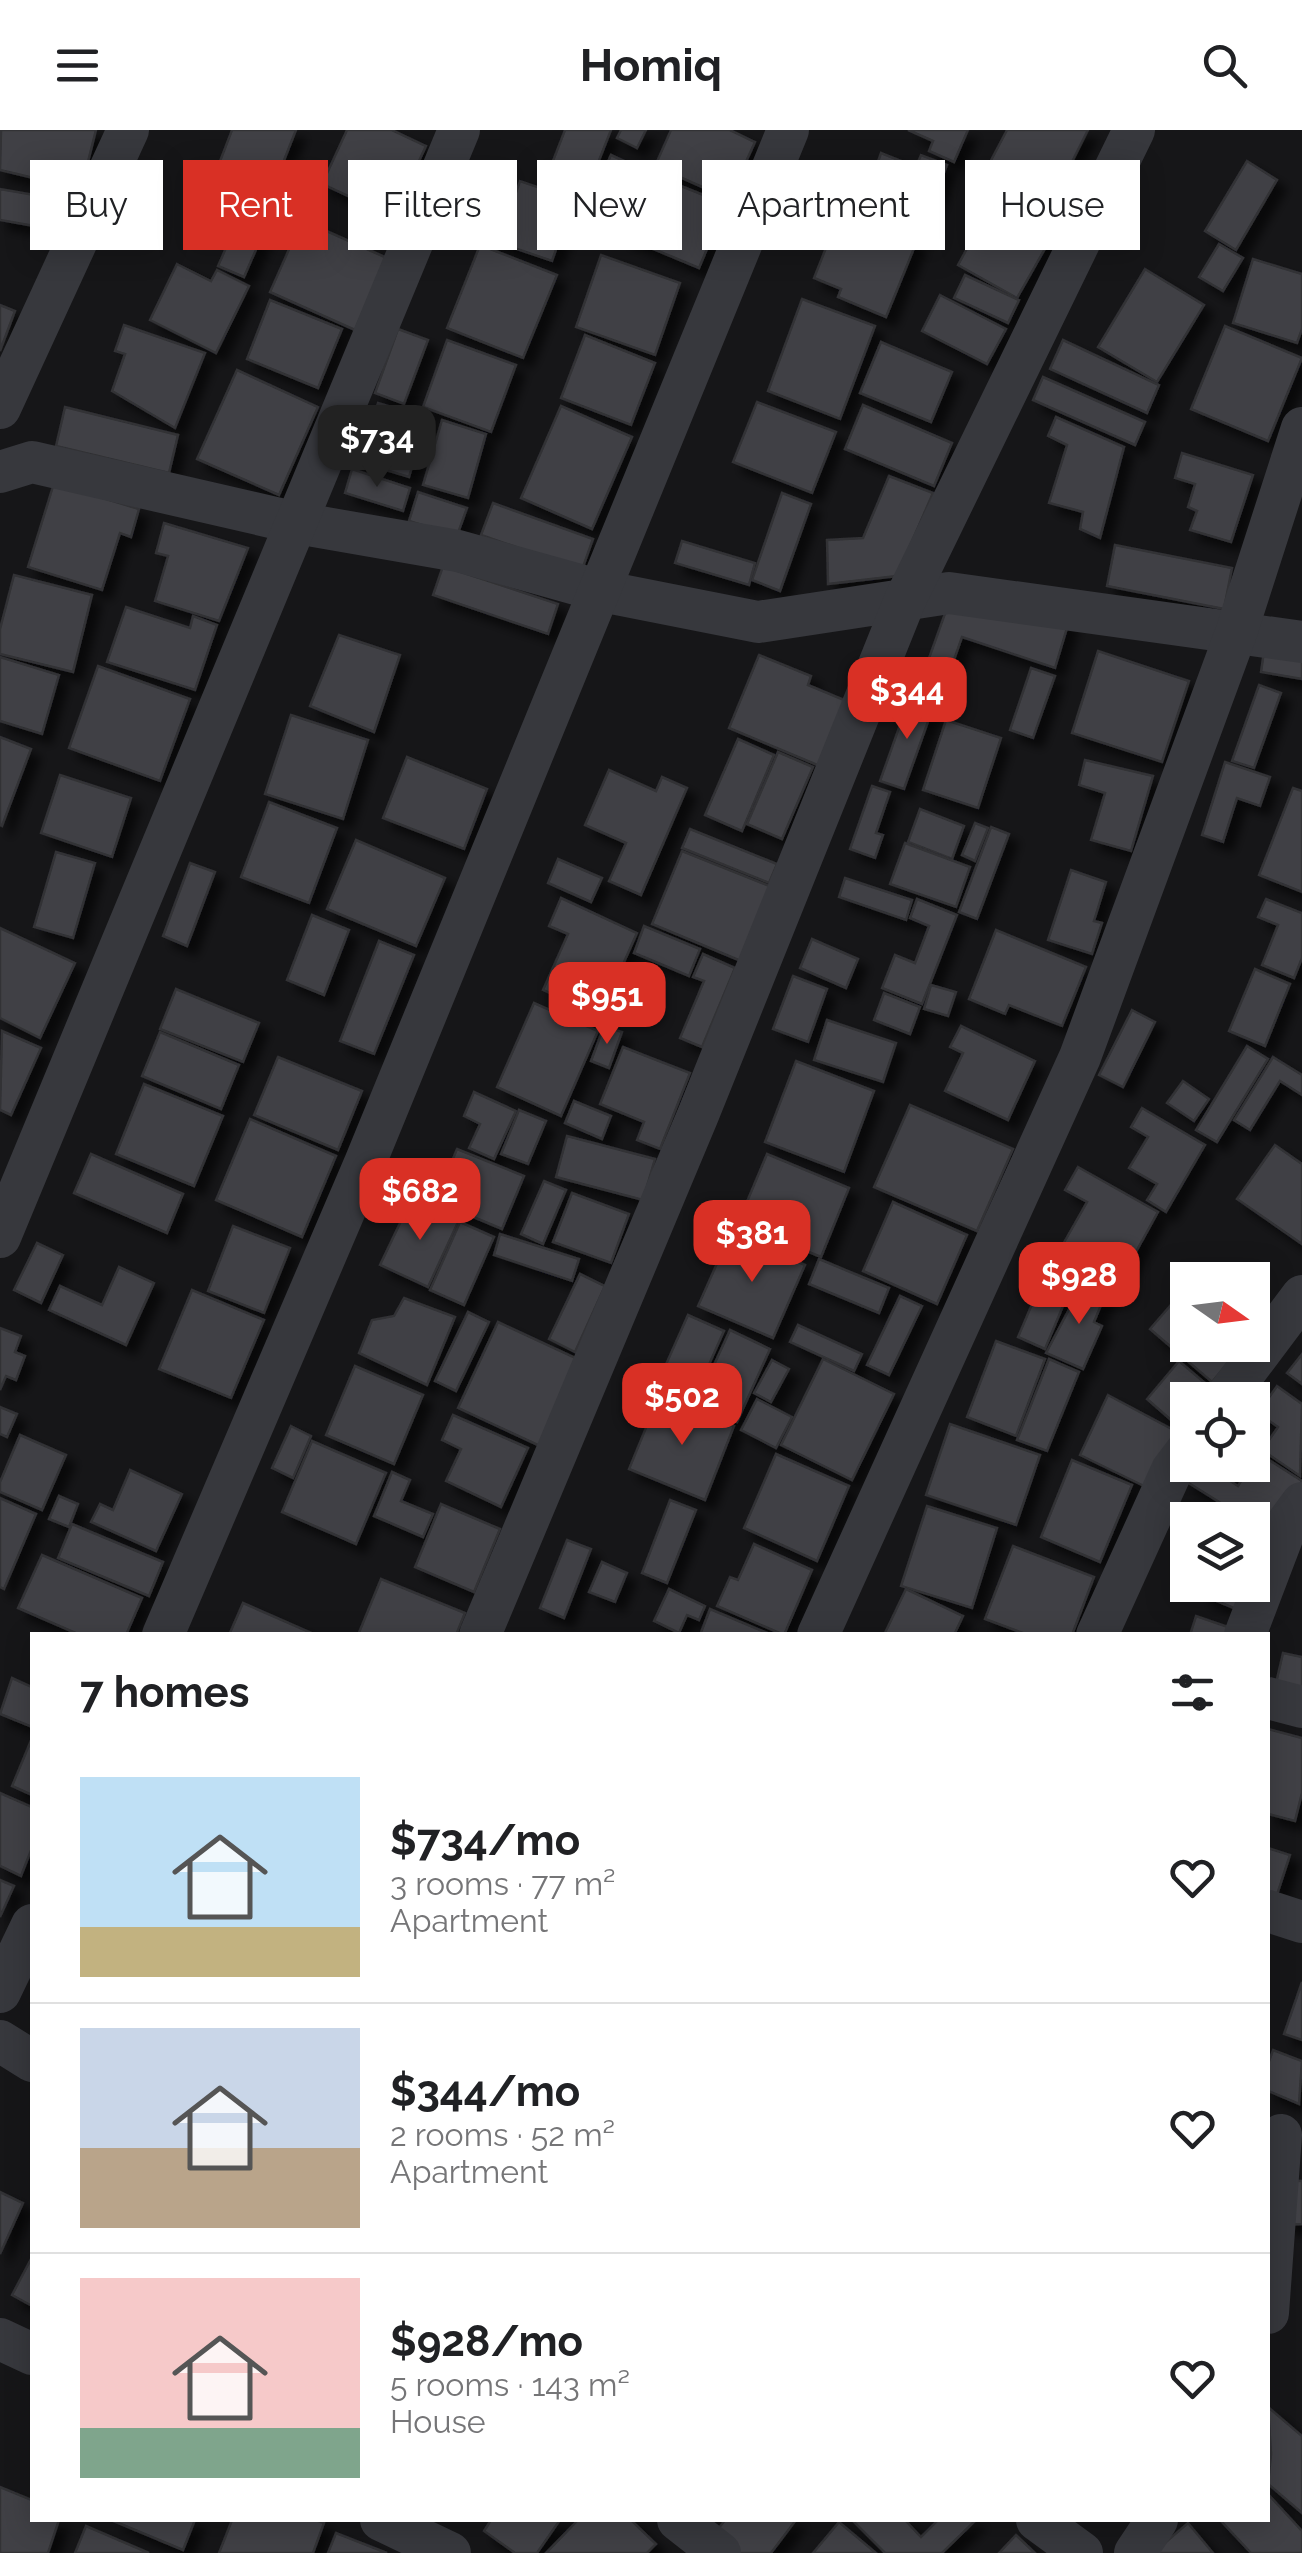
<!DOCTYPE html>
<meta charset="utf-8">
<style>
body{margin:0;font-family:Raleway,sans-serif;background:#f2f2f2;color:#202124;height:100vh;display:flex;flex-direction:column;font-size:38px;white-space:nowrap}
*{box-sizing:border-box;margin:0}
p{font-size:32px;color:#757577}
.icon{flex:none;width:55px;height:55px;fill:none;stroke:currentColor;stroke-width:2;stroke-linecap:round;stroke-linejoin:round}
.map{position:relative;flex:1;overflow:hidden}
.panel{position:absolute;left:30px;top:1502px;width:1240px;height:890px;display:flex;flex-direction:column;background:#fff;border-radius:0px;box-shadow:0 5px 25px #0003}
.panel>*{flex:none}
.banner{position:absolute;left:30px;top:30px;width:1242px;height:90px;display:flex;gap:20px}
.needle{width:65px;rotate:104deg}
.tools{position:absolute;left:1170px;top:1132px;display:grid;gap:20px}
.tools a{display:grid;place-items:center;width:100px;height:100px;border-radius:0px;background:#fff;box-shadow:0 5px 25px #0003;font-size:50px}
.price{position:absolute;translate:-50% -85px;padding:0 22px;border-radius:20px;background:#d93025;color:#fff;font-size:32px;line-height:65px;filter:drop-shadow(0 2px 5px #0008)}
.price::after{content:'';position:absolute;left:50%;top:60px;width:30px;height:22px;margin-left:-15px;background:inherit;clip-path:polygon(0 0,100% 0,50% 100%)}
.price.on{background:#222;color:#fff}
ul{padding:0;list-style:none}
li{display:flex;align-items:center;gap:30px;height:250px;padding:0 50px}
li+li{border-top:2px solid #e0e0e0}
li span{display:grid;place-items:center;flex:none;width:280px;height:200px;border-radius:0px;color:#555}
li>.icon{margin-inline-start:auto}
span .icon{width:120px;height:120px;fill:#fffc;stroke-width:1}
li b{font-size:42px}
h2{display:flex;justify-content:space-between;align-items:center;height:120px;padding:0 50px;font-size:42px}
.tag{padding:0 35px;border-radius:0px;background:#fff;box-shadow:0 5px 25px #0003;font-size:35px;line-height:90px}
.tag.on{background:#d93025;color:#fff}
header{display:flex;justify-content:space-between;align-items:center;height:130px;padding:0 50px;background:#fff;font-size:45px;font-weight:700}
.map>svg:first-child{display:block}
.building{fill:#404145;stroke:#303034;stroke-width:2.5;filter:url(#shadow)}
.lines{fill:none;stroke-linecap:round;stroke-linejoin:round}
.minor{stroke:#37383d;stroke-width:42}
</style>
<header><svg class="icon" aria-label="menu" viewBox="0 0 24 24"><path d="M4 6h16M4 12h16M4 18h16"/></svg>Homiq<svg class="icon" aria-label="search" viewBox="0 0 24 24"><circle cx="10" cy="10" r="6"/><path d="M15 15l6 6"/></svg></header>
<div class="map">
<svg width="1302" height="2423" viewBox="0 0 1302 2423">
<defs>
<filter id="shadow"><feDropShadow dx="9" dy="9" stdDeviation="5" flood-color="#0009"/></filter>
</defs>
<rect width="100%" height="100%" fill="#161618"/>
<g class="building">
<polygon points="1,0 96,0 78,72 43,63 46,51 0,40"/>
<polygon points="232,0 296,0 272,61 217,39"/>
<polygon points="347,0 392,0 426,16 393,87 322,54"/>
<polygon points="565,0 611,0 589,56 549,41"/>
<polygon points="621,0 646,0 637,18 617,8"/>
<polygon points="671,0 730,0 755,12 729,69 655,36"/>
<polygon points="908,0 968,0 954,32 929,21 933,11"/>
<polygon points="1007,0 1088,0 1053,70 988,36"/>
<polygon points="881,23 916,37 921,25 947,35 921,103 843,72 858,33 875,40"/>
<polygon points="611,25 648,42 640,61 602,45"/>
<polygon points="1247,31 1277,50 1236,120 1205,101"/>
<polygon points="543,48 577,60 552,131 482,107 489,85 506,91 520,51 540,58"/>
<polygon points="676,54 726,74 699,138 622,106 638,69 666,80"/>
<polygon points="0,59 46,67 40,97 0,90"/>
<polygon points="247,70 273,81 244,147 218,136"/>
<polygon points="841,80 917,111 886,187 838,167 841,159 814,148"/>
<polygon points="999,84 1051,108 1017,168 958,135 970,113 980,118"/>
<polygon points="302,90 387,128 355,200 270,162"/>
<polygon points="1219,114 1243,128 1223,161 1199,147"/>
<polygon points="480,115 557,145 523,228 447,198"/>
<polygon points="601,125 680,153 655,225 576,197"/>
<polygon points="1253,129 1302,144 1302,199 1297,213 1233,193"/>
<polygon points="177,134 211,151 217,140 249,156 216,223 150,190"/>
<polygon points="1145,139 1204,175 1157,252 1098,217"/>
<polygon points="965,145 1019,170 1008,193 954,168"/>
<polygon points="940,165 1006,199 987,234 922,201"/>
<polygon points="802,169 875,196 840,289 768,261"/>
<polygon points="270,170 342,199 318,258 247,229"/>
<polygon points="0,175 15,181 0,221"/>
<polygon points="124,195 205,223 175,298 112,261 125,224 115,221"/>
<polygon points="1225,196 1302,228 1268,311 1191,279"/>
<polygon points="398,199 428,210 404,274 375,263"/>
<polygon points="585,205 655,233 631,295 561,268"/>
<polygon points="447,210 516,235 491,302 423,277"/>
<polygon points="1063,210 1159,255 1147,283 1050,239"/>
<polygon points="881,212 952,242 931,292 860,263"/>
<polygon points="237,240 318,277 279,365 197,329"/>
<polygon points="1043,247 1145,292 1135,315 1033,270"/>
<polygon points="757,272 836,302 812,363 733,332"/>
<polygon points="378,273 427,288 409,347 359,332"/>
<polygon points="863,275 952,313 934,356 845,319"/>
<polygon points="561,276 632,307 592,399 521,368"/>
<polygon points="65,277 178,305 169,343 56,316"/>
<polygon points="1056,287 1124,317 1100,408 1080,399 1083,382 1049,373 1067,315 1048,306"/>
<polygon points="442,290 486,304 468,368 423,355"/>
<polygon points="1182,323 1253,345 1231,412 1190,400 1197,381 1188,377 1195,354 1175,348"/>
<polygon points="352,339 410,358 403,381 345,363"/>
<polygon points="889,346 933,363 897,446 828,454 827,410 863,408"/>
<polygon points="54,353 139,379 131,407 120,403 102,460 28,437"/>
<polygon points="418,362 467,378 457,406 409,391"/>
<polygon points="782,363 811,374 780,461 752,450"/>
<polygon points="493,373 593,409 582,440 481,405"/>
<polygon points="164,393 248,418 219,491 155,471 168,426 156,423"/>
<polygon points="682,411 755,433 749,455 675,433"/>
<polygon points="1115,415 1232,438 1224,479 1107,456"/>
<polygon points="443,436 558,474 548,504 433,465"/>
<polygon points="14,445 92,465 73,542 0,524 0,499"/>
<polygon points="948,475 1070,488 1055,538 962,507 942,564 919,556"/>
<polygon points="126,477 190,498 193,486 217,495 195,560 107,532"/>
<polygon points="339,505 400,525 374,602 310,576"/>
<polygon points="1265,514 1302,519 1302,549 1261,542"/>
<polygon points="1098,521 1189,551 1162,632 1072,603"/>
<polygon points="759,525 811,546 808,555 849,572 822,637 729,598"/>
<polygon points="0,527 59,545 42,604 0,591"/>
<polygon points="98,536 190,569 160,651 69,618"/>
<polygon points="1031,538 1055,546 1033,608 1010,600"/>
<polygon points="1259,555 1281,563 1254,638 1232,631"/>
<polygon points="911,564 935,572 904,659 880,651"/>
<polygon points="291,585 368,610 343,689 265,664"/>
<polygon points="946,590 1001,608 978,678 923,660"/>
<polygon points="0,607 31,619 2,696 0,695"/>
<polygon points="738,609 774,625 742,701 705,685"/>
<polygon points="778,622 813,637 782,709 747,694"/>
<polygon points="407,627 487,659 464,719 383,688"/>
<polygon points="1085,630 1153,646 1131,721 1091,710 1105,663 1079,655"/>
<polygon points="1225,632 1270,647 1260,676 1237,668 1223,712 1202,705"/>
<polygon points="609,640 656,661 662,647 687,658 641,765 609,751 626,713 585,695"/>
<polygon points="60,645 131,668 112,727 41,703"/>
<polygon points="872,656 890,662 876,703 883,705 875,728 850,719"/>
<polygon points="1293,658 1302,661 1302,762 1259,745"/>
<polygon points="269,672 337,698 309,773 241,747"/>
<polygon points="920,679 964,696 952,729 908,712"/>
<polygon points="975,693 988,698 975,731 962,725"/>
<polygon points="991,697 1009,704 977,789 959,782"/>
<polygon points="690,699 777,734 769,753 682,718"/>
<polygon points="356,710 445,748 416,816 327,779"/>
<polygon points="905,713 970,737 956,777 890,754"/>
<polygon points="682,721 772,757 741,831 652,794"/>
<polygon points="56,722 95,733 73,808 34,797"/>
<polygon points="558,729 602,748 591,772 548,753"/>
<polygon points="190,733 215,742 187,816 163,806"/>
<polygon points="1071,740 1106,752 1094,791 1102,793 1092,824 1048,810"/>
<polygon points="845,748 912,770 906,790 839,767"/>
<polygon points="561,768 637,803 600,886 543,860 568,804 549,796"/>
<polygon points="917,769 957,785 922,874 882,858 895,825 915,833 929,796 910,788"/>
<polygon points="1266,769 1302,783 1302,828 1294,848 1262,835 1278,795 1258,787"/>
<polygon points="312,785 349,800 324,865 287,850"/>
<polygon points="644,796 700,819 689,846 634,823"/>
<polygon points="0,798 75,833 40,908 0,888"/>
<polygon points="996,800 1086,837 1062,896 1009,875 1005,884 969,869"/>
<polygon points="812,809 858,829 846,858 800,838"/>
<polygon points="379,811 414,825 374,924 340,911"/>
<polygon points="703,824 735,838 702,917 680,908 704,851 693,847"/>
<polygon points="627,834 649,844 634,875 613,866"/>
<polygon points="1255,839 1290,854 1265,916 1229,901"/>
<polygon points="793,846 827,859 808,912 773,899"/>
<polygon points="931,855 956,862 948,886 924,879"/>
<polygon points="176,859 259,893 243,932 160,899"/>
<polygon points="884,863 920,877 910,904 874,890"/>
<polygon points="534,873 598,901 561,986 497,957"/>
<polygon points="1132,880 1155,892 1123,957 1099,945"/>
<polygon points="827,890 896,913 883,952 814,930"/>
<polygon points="604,896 622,902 609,938 591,931"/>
<polygon points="961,896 1035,931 1008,990 945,961 963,923 950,917"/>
<polygon points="2,901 41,918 11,985 0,980"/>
<polygon points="160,902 239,935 221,979 142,946"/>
<polygon points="1247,916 1268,929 1217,1012 1196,1000"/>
<polygon points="623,917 690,943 660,1019 637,1010 644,992 600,974"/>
<polygon points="278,927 362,961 338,1020 254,985"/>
<polygon points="1273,927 1302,945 1302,965 1280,951 1250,1000 1234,990"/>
<polygon points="796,931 874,961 844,1042 765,1012"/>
<polygon points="1183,951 1209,969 1194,991 1167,973"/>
<polygon points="144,954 223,986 194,1056 116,1024"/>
<polygon points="474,962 516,981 494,1029 469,1018 480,994 464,986"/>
<polygon points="574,971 611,986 602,1009 565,993"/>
<polygon points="910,975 1013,1019 977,1101 874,1057"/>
<polygon points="1142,978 1205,1015 1166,1082 1147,1070 1157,1054 1129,1038 1148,1007 1131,997"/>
<polygon points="519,980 546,991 528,1034 501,1024"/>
<polygon points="250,989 336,1026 302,1107 216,1070"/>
<polygon points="567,1006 655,1029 643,1070 556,1047"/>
<polygon points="1275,1015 1302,1034 1302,1114 1237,1069"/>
<polygon points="457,1019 524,1046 502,1099 435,1071"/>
<polygon points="91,1024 183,1064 167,1103 74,1063"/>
<polygon points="767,1024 849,1058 821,1127 738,1093"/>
<polygon points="1078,1037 1158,1082 1121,1149 1062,1116 1087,1072 1065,1060"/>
<polygon points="544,1051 566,1060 543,1114 521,1104"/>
<polygon points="572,1063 629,1084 611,1133 553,1112"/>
<polygon points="412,1068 459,1090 428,1157 380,1135"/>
<polygon points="893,1072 967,1105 937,1174 863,1141"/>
<polygon points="460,1092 494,1107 464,1175 430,1160"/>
<polygon points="233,1096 290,1118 264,1183 208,1161"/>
<polygon points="731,1102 805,1135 773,1208 698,1176"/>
<polygon points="500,1104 579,1129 572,1151 494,1125"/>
<polygon points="37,1113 63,1125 41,1173 14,1160"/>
<polygon points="819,1129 889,1158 879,1183 809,1154"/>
<polygon points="1049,1134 1076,1145 1045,1219 1018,1207"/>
<polygon points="119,1137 154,1153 126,1215 49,1180 60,1156 102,1175"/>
<polygon points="580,1144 605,1156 575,1222 549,1209"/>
<polygon points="1084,1151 1107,1161 1094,1192 1102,1196 1083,1239 1046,1223"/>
<polygon points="1188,1155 1188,1215 1243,1215 1212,1252 1150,1199"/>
<polygon points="192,1160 264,1190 231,1268 159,1239"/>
<polygon points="900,1166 922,1176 889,1245 867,1235"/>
<polygon points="404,1168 455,1187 427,1255 359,1223 372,1190 394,1186"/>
<polygon points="468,1182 489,1192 456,1261 435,1251"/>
<polygon points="688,1185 724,1201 691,1275 655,1259"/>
<polygon points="498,1192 580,1230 540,1316 458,1278"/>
<polygon points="798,1195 862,1224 854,1241 790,1212"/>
<polygon points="0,1198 21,1206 15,1222 25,1226 16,1250 6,1246 0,1260"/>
<polygon points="730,1200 770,1219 737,1292 696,1274"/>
<polygon points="996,1211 1045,1229 1016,1306 967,1287"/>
<polygon points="1302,1224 1302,1254 1287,1243"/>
<polygon points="823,1229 894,1264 852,1350 781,1315"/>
<polygon points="1049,1229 1079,1242 1047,1321 1017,1310"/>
<polygon points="772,1230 789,1239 771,1272 754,1263"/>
<polygon points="1179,1231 1212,1259 1203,1270 1188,1270 1188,1288 1179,1297 1147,1269"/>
<polygon points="355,1236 423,1265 394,1334 326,1305"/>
<polygon points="1277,1256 1302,1274 1300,1346 1262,1320 1278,1297 1258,1283"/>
<polygon points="1108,1265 1181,1304 1146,1357 1080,1325"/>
<polygon points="659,1266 734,1296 705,1370 629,1339"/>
<polygon points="757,1269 792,1287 776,1318 741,1300"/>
<polygon points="0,1277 17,1284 7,1307 0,1304"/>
<polygon points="453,1285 528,1318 501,1377 446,1351 461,1319 442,1310"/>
<polygon points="950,1294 1040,1325 1016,1395 926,1365"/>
<polygon points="291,1296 311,1306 293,1348 272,1338"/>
<polygon points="20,1305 66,1325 42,1380 0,1362 0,1352"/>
<polygon points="312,1311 386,1343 356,1414 282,1382"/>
<polygon points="1258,1323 1302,1351 1272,1405 1187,1352 1197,1335 1206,1335 1238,1356"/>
<polygon points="776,1324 849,1356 817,1431 744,1398"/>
<polygon points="1072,1330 1132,1355 1100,1432 1041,1407"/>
<polygon points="130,1340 182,1364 156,1421 91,1392 100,1374 113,1380"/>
<polygon points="392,1342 410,1350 401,1371 433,1384 423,1407 374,1386"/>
<polygon points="59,1366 78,1374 69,1397 49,1389"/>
<polygon points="0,1368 36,1384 4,1459 0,1457"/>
<polygon points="670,1370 696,1380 667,1453 642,1443"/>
<polygon points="441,1374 500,1399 474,1462 415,1437"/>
<polygon points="927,1376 997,1398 972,1478 901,1456"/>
<polygon points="72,1394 163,1432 149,1466 58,1428"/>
<polygon points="1252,1401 1274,1410 1246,1483 1202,1465 1206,1455 1252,1455"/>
<polygon points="567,1410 591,1419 564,1488 540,1478"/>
<polygon points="754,1414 812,1440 784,1505 717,1476 730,1447 738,1450"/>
<polygon points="1013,1416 1094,1447 1072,1505 1028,1505 985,1489"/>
<polygon points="42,1425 142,1468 126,1505 80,1505 18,1478"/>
<polygon points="602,1432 627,1443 615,1472 589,1462"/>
<polygon points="381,1449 465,1483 456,1505 358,1505"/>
<polygon points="669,1459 705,1476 699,1490 687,1485 679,1503 654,1491"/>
<polygon points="906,1459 963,1486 954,1505 884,1505"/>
<polygon points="243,1473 314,1504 314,1505 229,1505"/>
<polygon points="710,1479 772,1505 700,1505"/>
<polygon points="1196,1486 1231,1498 1228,1505 1190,1505"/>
<polygon points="1283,1523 1302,1527 1302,1559 1276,1553"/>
<polygon points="12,1548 32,1557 32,1597 0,1584"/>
<polygon points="1268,1599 1302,1608 1302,1663 1295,1691 1268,1684"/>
<polygon points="32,1608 32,1665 12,1656"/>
<polygon points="0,1663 32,1677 32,1718 21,1746 0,1736"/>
<polygon points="1268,1718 1290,1725 1273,1777 1268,1775"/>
<polygon points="0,1750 14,1756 0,1787"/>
<polygon points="1302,1852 1302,1910 1284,1904"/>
<polygon points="1273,1920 1302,1931 1299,1974 1268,1961 1268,1934"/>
<polygon points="1285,2050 1302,2051 1302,2094 1284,2095"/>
<polygon points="0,2062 23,2073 0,2124"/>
<polygon points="32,2127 32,2176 12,2165"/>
<polygon points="1268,2277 1302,2306 1302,2383 1268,2354 1271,2324"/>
<polygon points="0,2357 32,2370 32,2390 59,2390 48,2423 0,2423"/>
<polygon points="1268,2364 1302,2401 1302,2423 1251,2423 1220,2390 1268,2390"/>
<polygon points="111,2390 195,2390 183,2420"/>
<polygon points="232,2390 316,2390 324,2393 313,2423 219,2423"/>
<polygon points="491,2390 560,2390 537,2423 515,2423 484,2401"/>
<polygon points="578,2390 631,2390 656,2414 647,2423 546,2423"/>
<polygon points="725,2390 796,2390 771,2423 740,2423 715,2403"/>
<polygon points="852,2390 905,2390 921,2407 938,2390 976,2390 942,2423 885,2423"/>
<polygon points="839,2392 876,2423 813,2423"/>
<polygon points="1188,2393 1213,2423 1153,2423"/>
<polygon points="86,2396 149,2423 75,2423"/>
<polygon points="336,2403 387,2423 328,2423"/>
<polygon points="1016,2405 1035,2423 999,2423"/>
</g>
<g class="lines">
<g class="minor">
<polyline points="0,278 128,0"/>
<polyline points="0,342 32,332 297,393 458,421 601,461 758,492 949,463 1302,512"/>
<polyline points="0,1107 459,0"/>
<polyline points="1224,1270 1302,1166"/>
<polyline points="163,1505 365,1033 788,0"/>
<polyline points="480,1505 698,985 905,470 1134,0"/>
<polyline points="818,1505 1080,927 1236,503 1302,298"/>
<polyline points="1097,1505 1172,1340 1188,1319"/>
<polyline points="1245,1505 1288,1392 1302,1373"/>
<polyline points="1268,1568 1302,1577"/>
<polyline points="1268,1781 1302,1792"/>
<polyline points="0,1862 32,1795"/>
<polyline points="0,1911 32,1931"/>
<polyline points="1268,2183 1281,2005"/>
<polyline points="0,2209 32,2224"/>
<polyline points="381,2390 450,2423"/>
<polyline points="678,2390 720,2423"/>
<polyline points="1037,2390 1082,2423"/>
<polyline points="1135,2423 1157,2390"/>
</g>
</g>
</svg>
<div class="tools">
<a><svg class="needle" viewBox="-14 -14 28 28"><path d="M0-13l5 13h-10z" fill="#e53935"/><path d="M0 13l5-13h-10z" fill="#757577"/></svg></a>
<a><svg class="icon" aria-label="locate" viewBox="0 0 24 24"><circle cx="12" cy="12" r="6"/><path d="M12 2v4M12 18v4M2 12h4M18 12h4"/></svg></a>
<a><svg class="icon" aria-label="layers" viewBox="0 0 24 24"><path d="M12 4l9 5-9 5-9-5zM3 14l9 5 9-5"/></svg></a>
</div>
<b class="price on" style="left:377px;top:360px">$734</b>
<b class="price" style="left:907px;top:612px">$344</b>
<b class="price" style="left:607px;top:917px">$951</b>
<b class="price" style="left:420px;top:1113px">$682</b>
<b class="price" style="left:752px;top:1155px">$381</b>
<b class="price" style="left:1079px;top:1197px">$928</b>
<b class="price" style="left:682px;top:1318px">$502</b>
<div class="banner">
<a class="tag">Buy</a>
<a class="tag on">Rent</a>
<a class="tag">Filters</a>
<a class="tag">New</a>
<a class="tag">Apartment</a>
<a class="tag">House</a>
</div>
<section class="panel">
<h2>7 homes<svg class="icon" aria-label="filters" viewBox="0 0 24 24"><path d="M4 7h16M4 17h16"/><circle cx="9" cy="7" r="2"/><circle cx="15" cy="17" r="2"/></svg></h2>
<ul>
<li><span style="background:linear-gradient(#bfe0f5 75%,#c2b280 0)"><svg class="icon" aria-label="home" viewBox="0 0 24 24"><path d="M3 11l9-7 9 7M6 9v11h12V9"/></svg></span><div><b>$734/mo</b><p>3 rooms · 77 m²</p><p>Apartment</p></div><svg class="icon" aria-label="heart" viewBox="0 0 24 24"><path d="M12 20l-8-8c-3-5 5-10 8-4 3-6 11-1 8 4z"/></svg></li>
<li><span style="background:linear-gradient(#c9d6e8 60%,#b9a48a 0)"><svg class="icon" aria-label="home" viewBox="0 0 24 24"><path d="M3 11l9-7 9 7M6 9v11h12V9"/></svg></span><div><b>$344/mo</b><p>2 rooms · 52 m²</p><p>Apartment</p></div><svg class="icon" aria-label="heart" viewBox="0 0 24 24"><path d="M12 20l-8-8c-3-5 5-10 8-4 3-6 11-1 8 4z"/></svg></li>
<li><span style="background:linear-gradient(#f6c9c9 75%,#7fa58c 0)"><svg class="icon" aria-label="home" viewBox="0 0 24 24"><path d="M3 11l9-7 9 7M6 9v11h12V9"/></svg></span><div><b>$928/mo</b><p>5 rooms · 143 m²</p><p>House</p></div><svg class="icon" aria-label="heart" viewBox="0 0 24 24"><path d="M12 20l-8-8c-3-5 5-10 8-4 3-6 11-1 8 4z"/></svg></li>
</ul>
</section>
</div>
